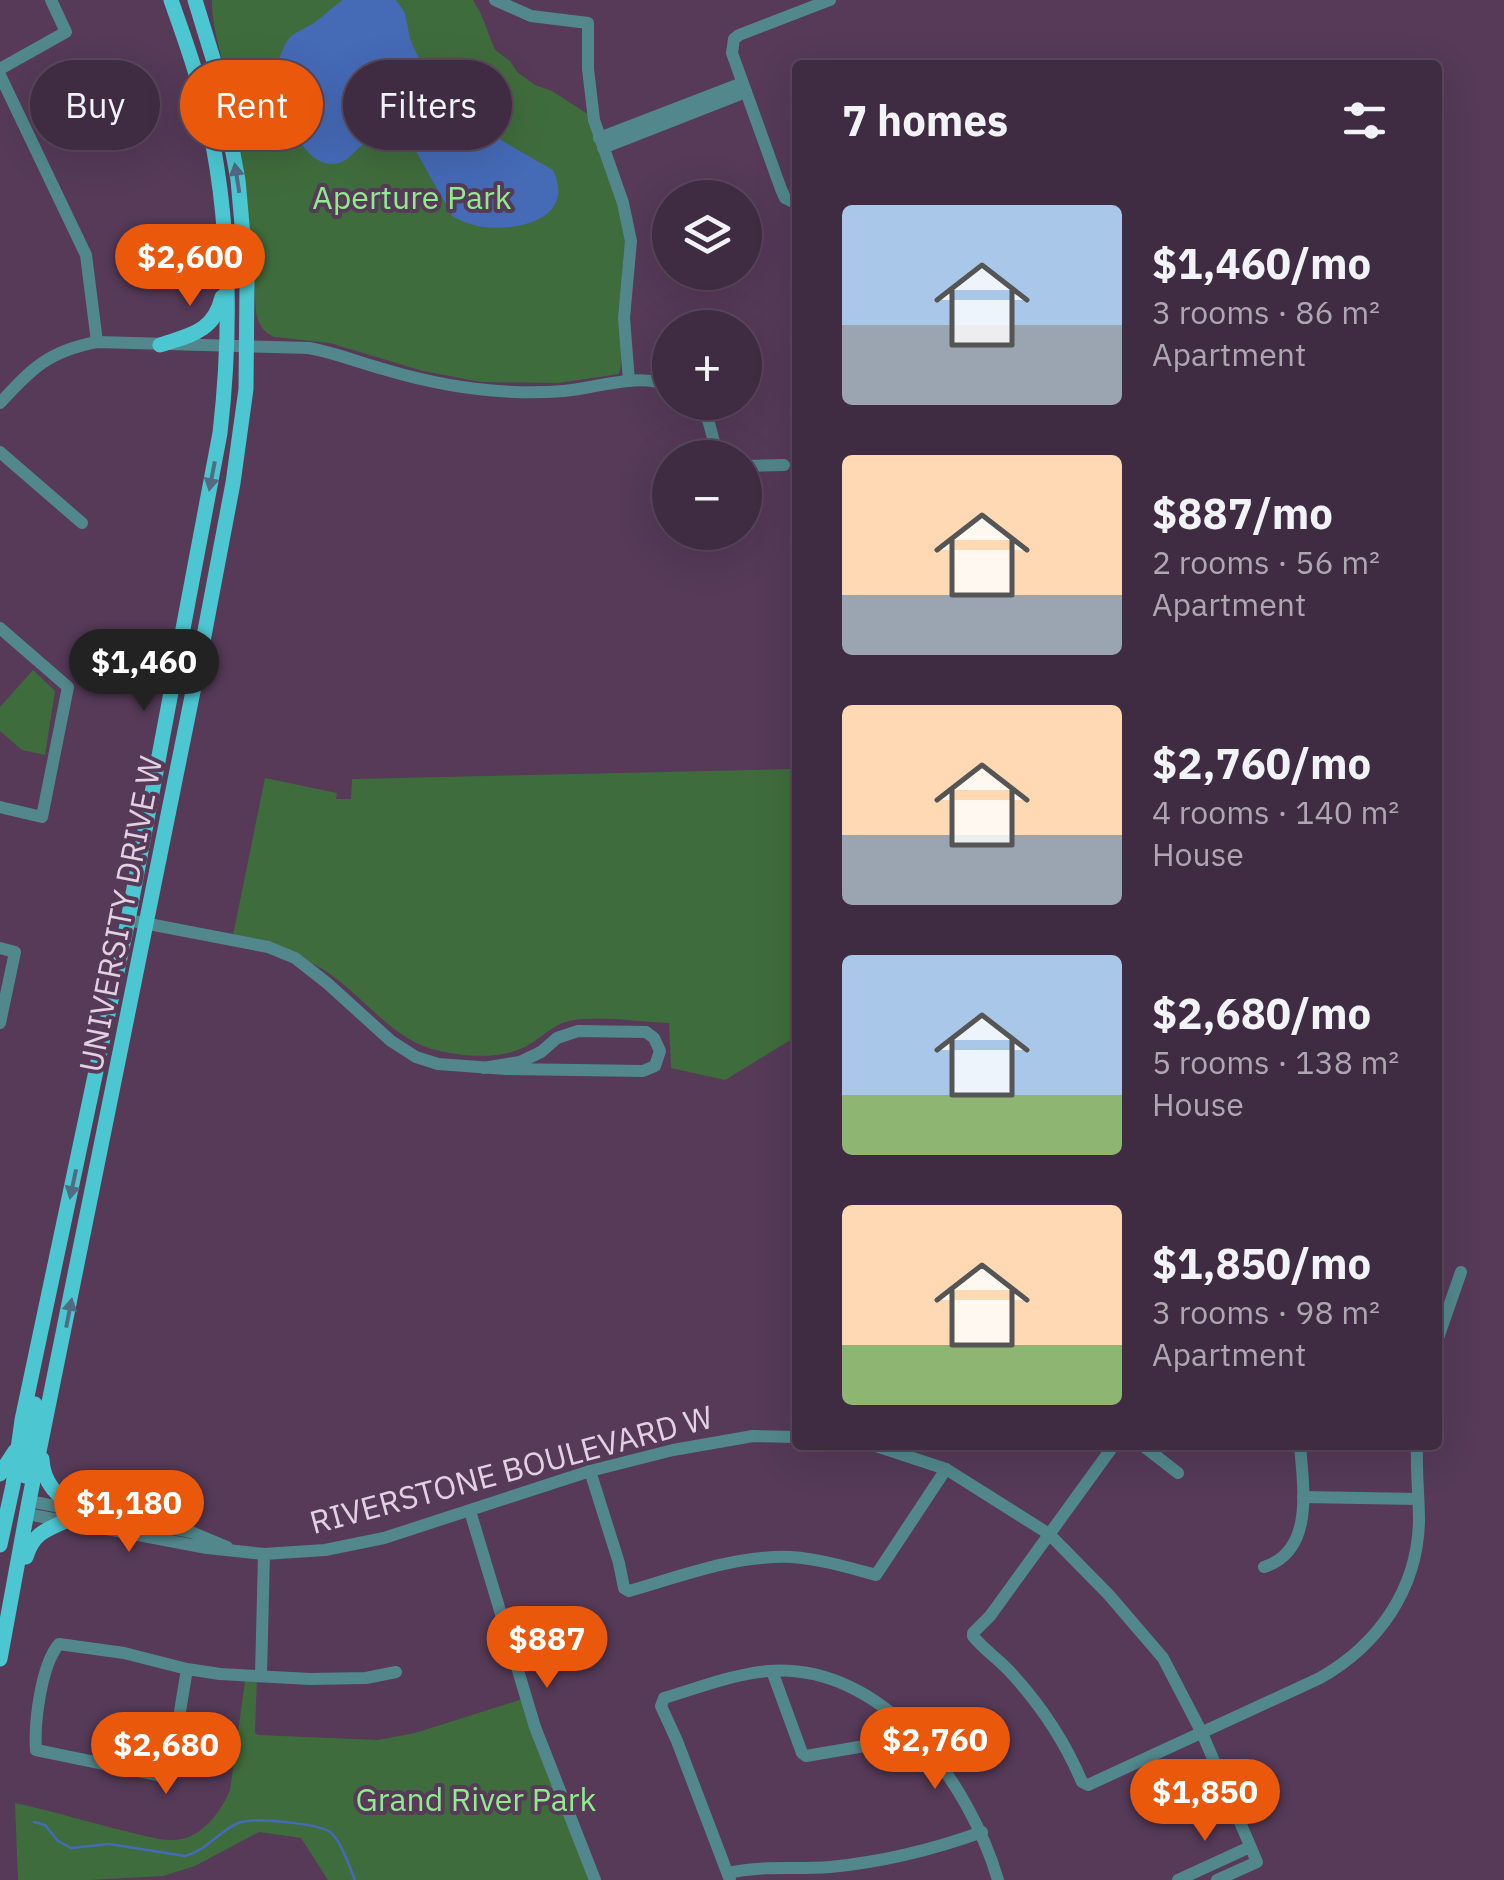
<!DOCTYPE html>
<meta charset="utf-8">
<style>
body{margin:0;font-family:"IBM Plex Sans",sans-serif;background:#4b384d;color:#f1f3f6;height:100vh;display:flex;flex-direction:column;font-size:38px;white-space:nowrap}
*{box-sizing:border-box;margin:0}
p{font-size:32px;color:#aea7b2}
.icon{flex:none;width:55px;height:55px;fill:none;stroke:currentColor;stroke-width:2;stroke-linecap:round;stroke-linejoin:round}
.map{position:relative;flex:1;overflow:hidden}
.details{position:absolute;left:792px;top:60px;width:650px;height:1390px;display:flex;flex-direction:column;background:#402c42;border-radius:10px;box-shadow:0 10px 40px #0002,0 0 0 2px #59485b}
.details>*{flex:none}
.banner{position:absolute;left:30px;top:60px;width:612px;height:90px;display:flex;gap:20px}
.fabs{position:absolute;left:652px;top:180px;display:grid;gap:20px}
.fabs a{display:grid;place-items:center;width:110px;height:110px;border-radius:50%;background:#402c42;box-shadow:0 10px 40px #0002,0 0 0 2px #59485b;font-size:50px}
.price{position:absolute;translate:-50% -85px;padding:0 22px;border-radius:35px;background:#ea580c;color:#fff;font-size:32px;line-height:65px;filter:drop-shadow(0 2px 5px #0008)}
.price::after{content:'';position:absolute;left:50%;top:60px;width:30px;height:22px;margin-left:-15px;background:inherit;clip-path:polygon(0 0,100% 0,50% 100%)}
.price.on{background:#222;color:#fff}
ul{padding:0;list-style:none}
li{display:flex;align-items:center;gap:30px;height:250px;padding:0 50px}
li span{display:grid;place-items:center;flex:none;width:280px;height:200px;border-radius:10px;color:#555}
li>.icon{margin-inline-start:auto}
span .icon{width:120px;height:120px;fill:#fffc;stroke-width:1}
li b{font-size:42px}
h2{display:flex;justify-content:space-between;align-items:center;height:120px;padding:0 50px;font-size:42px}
.pill{padding:0 35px;border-radius:45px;background:#402c42;box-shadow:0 10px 40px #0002,0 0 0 2px #59485b;font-size:35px;line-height:90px}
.pill.on{background:#ea580c;color:#fff}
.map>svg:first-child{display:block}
.green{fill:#3f6c3d}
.water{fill:#456ab6}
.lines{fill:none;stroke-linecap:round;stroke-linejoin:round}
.stream{stroke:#456ab6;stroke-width:2.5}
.minor{stroke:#52888d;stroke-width:12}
.major{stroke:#4cc7d2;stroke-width:15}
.oneway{fill:#526b83}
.labels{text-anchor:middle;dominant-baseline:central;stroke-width:8;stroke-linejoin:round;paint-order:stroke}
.park-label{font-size:32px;fill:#8fec8c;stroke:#563a58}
.street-label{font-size:32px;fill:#e2d1e3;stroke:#563a58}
</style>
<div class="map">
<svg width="1504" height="1880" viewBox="0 0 1504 1880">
<rect width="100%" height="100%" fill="#563a58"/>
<g class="green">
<path d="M 212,0 L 473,0 L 481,14 L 495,50 L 510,61 L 517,72 L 535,85 L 552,91 L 589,115 L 627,229 L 621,315 L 621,365 L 619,374 L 558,383 L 481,382 L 423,371 L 330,343 L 274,337 C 262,331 259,325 256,313 C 252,243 245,175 233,106 C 228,74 211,31 212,0 Z"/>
<polygon points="33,670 55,691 45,755 22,750 0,731 0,707"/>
<path d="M 797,769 L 797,1036 L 725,1080 L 671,1068 L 669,1023 C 638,1022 601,1015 569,1021 C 552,1025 544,1036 530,1044 C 505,1060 467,1057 440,1051 C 388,1041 359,986 313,964 C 288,953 258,948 232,940 L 265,778 L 337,793 L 336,799 L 351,799 L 352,779 Z"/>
<path d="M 246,1674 L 257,1675 L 255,1733 L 258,1735 L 378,1740 L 415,1733 L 526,1698 L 595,1880 L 328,1880 L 301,1838 L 259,1832 L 195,1866 L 163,1876 L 90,1880 L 18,1880 L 15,1803 C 53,1811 91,1823 129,1832 C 142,1835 161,1841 175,1840 C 201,1839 221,1812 230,1790 Z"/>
</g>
<path class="water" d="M 343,0 L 396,0 L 405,13 L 410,39 L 430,83 L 459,116 L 553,170 C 576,218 520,231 484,227 C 473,226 462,221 453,217 L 413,146 L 402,136 C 389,135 375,134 364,143 C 352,153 345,168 325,163 C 300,157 276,102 275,78 C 275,66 281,52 287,41 C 293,32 303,30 312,24 C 323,17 332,7 343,0 Z"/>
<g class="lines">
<path class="stream" d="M 34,1822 L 45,1825 L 58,1841 L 71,1848 L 109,1844 L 185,1856 C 206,1851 218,1832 238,1823 C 252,1817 316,1823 330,1832 C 340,1838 350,1868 355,1880"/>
<g class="minor">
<polyline points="495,0 531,16 588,23 588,69 594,120 623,203 631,241 624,318 629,381"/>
<polyline points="0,69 66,32 51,0"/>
<polyline points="0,75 86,255 97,342"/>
<polyline points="599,138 742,83"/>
<polyline points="603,148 746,92"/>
<polyline points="798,204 785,198 781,189 732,53 734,39 739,35 830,0"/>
<path d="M 701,402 C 711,420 711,440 720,458"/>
<path d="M 0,403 C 32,368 49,351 97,342 L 309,348 C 335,353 358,362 383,369 C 443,387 502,396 564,391 C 599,388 637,372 670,386"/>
<polyline points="0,452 82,523"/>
<polyline points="745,466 784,465"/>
<polyline points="0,628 68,687 42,817 0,807"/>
<polyline points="128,920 268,947 295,958 327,983 391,1041 416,1057 438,1064 506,1069 643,1071 655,1066 660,1051 654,1038 646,1032 578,1031 557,1038 541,1052 520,1062 483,1068"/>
<polyline points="0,948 15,952 0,1023"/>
<polyline points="1438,1338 1461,1272"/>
<polyline points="873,1445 946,1469 1049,1534 1109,1595 1163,1658 1202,1733 1257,1862 1217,1880"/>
<path d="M 1114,1445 L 990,1616 L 973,1633 L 973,1636 C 984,1650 1001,1661 1013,1675 C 1041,1706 1066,1744 1082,1782 L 1088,1785 L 1320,1678 C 1378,1645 1417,1590 1419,1522 C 1419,1497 1416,1471 1417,1445"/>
<polyline points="1142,1445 1178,1473"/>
<path d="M 590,1471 L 619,1563 L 624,1588 L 629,1591 C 681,1576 736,1555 791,1557 C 820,1559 847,1567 876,1575 L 946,1469"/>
<polyline points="1303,1497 1418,1499"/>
<polyline points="29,1501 191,1532 227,1547"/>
<polyline points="470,1511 535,1727 595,1880"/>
<polyline points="27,1514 207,1548 264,1554 325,1550 384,1538 590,1471 673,1450 753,1436 798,1437"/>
<path d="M 1264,1567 C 1315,1551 1303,1486 1300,1445"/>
<path d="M 187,1669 L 171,1766 L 162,1776 L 36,1750 C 34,1723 41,1665 59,1644 L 124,1653 L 187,1669 L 220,1674 L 310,1679 L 366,1678 L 396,1672"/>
<polyline points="772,1671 802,1753 806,1756 888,1742 914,1735"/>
<polyline points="261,1675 264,1554"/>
<path d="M 728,1873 C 762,1865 795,1870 830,1867 C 882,1862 932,1850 982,1832"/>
<path d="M 730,1880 L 677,1741 L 661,1706 L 664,1698 C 698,1688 733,1674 769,1671 C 884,1663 969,1782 998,1880"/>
<polyline points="1178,1880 1250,1847"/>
</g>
<g class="major">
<path d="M 160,345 C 190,335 214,332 222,297"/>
<path d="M 42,1459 C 43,1484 58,1496 77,1510"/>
<polyline points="0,1474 15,1451"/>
<polyline points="25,1476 35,1404"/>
<path d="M 0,1545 L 13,1485 L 22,1420 L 128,920 L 220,433 C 233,320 230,198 200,88 C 192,58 181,29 171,0"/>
<path d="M 26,1557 C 33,1534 45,1530 66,1521"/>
<polyline points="0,1659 29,1501 200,657 233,483 246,389 247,281 238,180 219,78 195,0"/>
</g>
</g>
<defs><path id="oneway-solid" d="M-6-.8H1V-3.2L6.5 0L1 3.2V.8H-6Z" transform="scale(2.5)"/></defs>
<g class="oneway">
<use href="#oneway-solid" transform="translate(237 178) rotate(-99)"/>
<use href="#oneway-solid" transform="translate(212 476) rotate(101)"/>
<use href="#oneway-solid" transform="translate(73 1184) rotate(102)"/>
<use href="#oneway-solid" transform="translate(69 1313) rotate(-79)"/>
</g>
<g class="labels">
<g class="park-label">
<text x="412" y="197">Aperture Park</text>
<text x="476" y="1799">Grand River Park</text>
</g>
<g class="street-label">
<text transform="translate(120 914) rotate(-79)">UNIVERSITY DRIVE W</text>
<text transform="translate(511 1469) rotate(-15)">RIVERSTONE BOULEVARD W</text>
</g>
</g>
</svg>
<div class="fabs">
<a><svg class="icon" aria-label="layers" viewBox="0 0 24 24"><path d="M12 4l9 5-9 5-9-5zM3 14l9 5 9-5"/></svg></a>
<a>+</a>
<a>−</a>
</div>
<b class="price" style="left:190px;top:309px">$2,600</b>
<b class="price on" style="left:144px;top:714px">$1,460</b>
<b class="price" style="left:129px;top:1555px">$1,180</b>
<b class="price" style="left:547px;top:1691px">$887</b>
<b class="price" style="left:935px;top:1792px">$2,760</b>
<b class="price" style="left:166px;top:1797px">$2,680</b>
<b class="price" style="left:1205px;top:1844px">$1,850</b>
<div class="banner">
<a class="pill">Buy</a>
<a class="pill on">Rent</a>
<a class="pill">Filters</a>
</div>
<section class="details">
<h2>7 homes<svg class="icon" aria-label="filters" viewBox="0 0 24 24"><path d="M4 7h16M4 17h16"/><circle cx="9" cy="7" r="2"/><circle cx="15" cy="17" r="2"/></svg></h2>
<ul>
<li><span style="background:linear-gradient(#a9c7e8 60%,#9aa5b1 0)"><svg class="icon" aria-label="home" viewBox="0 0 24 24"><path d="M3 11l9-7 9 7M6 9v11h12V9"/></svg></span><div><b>$1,460/mo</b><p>3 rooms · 86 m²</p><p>Apartment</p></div></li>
<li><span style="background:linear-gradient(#ffd9b3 70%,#9aa5b1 0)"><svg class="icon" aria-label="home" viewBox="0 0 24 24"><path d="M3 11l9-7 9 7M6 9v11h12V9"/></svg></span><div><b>$887/mo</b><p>2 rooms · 56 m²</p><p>Apartment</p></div></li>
<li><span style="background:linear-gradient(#ffd9b3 65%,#9aa5b1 0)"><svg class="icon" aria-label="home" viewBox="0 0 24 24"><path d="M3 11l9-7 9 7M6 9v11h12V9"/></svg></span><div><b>$2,760/mo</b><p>4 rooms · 140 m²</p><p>House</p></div></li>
<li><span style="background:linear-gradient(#a9c7e8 70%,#8fb573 0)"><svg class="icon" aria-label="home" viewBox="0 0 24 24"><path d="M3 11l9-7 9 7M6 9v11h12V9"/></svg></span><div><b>$2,680/mo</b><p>5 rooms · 138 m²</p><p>House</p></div></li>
<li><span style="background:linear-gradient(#ffd9b3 70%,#8fb573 0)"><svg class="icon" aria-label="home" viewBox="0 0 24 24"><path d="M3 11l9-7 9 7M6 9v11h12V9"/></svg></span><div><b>$1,850/mo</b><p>3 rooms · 98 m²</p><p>Apartment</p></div></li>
</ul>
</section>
</div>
